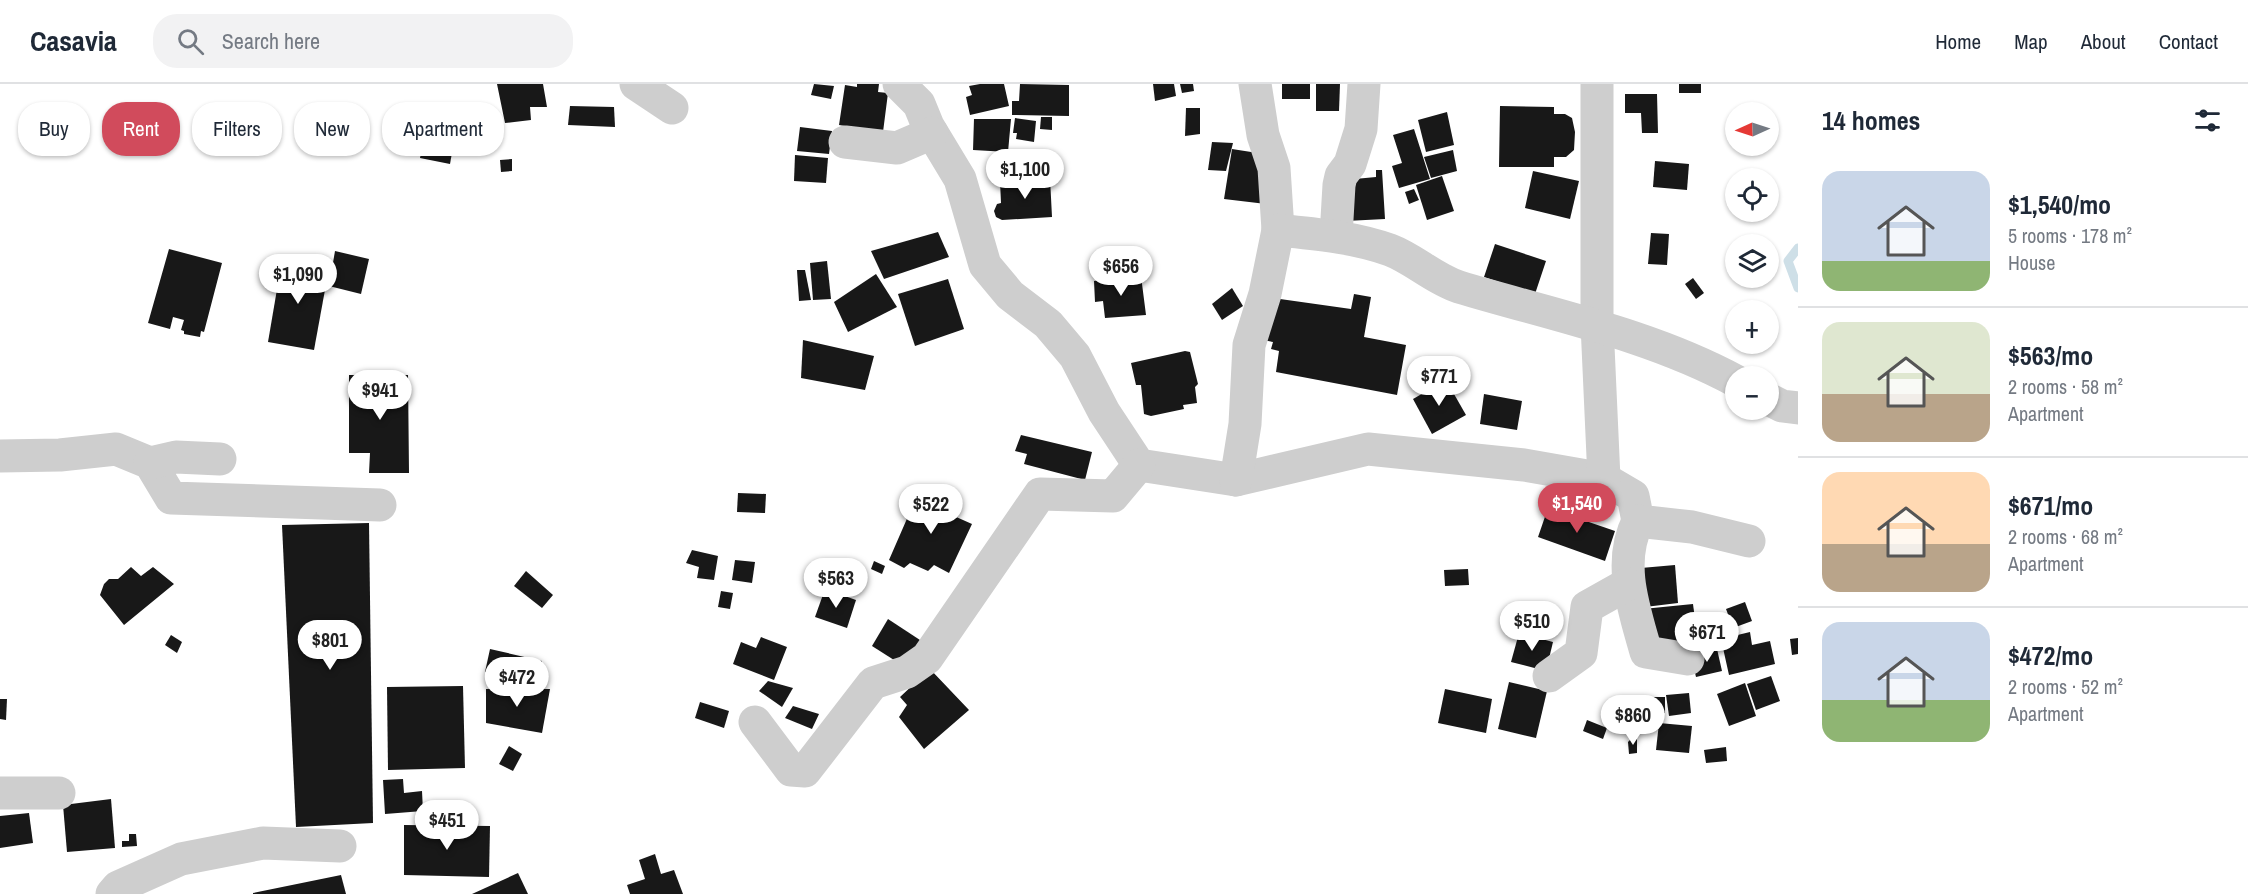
<!DOCTYPE html>
<meta charset="utf-8">
<style>
body{margin:0;font-family:"Archivo Narrow",sans-serif;background:#f2f2f3;color:#1f2937;height:100vh;display:flex;flex-direction:column;font-size:22px;white-space:nowrap}
*{box-sizing:border-box;margin:0}
p{font-size:20px;color:#747a83}
.icon{flex:none;width:33px;height:33px;fill:none;stroke:currentColor;stroke-width:2;stroke-linecap:round;stroke-linejoin:round}
.map{position:relative;flex:1;overflow:hidden}
.details{display:flex;flex-direction:column;background:#fff;width:450px}
.details>*{flex:none}
.hud{position:absolute;left:18px;top:18px;width:570px;height:54px;display:flex;gap:12px}
.needle{width:39px;rotate:267deg}
.tools{position:absolute;left:1725px;top:18px;display:grid;gap:12px}
.tools a{display:grid;place-items:center;width:54px;height:54px;border-radius:50%;background:#fff;box-shadow:0 2px 4px #0004;font-size:30px}
.price{position:absolute;translate:-50% -51px;padding:0 14px;border-radius:21px;background:#fff;color:#222;font-size:20px;line-height:39px;filter:drop-shadow(0 2px 3px #0008)}
.price::after{content:'';position:absolute;left:50%;top:36px;width:18px;height:14px;margin-left:-9px;background:inherit;clip-path:polygon(0 0,100% 0,50% 100%)}
.price.active{background:#d14b5c;color:#fff}
ul{padding:0;list-style:none}
li{display:flex;align-items:center;gap:18px;height:150px;padding:0 24px}
li+li{border-top:2px solid #e0e1e3}
li span{display:grid;place-items:center;flex:none;width:168px;height:120px;border-radius:18px;color:#555}
li>.icon{margin-inline-start:auto}
span .icon{width:72px;height:72px;fill:#fffc;stroke-width:1}
li b{font-size:26px}
h2{display:flex;justify-content:space-between;align-items:center;height:72px;padding:0 24px;font-size:26px}
.tag{padding:0 21px;border-radius:24px;background:#fff;box-shadow:0 2px 4px #0004;font-size:21px;line-height:54px}
.tag.active{background:#d14b5c;color:#fff}
header{display:flex;align-items:center;gap:36px;box-sizing:border-box;height:84px;padding:0 30px;background:#fff;border-bottom:2px solid #e0e1e3}
header strong{font-size:28px}
nav{display:flex;gap:33px;margin-inline-start:auto;font-size:21px}
.search{width:420px;height:54px;background:#f2f2f3;display:flex;align-items:center;gap:15px;box-sizing:border-box;padding:0 21px;border-radius:24px;color:#747a83;font-size:22px}
main{display:flex;flex:1;min-height:0}
.map>svg:first-child{display:block}
.lines{fill:none;stroke-linecap:round;stroke-linejoin:round}
.stream{stroke:#cedfe7;stroke-width:9}
.building{fill:#181818}
.minor{stroke:#cecece;stroke-width:33}
</style>
<header>
<strong>Casavia</strong>
<div class="search"><svg class="icon" aria-label="search" viewBox="0 0 24 24"><circle cx="10" cy="10" r="6"/><path d="M15 15l6 6"/></svg>Search here</div>
<nav><a>Home</a><a>Map</a><a>About</a><a>Contact</a></nav>
</header>
<main>
<div class="map">
<svg width="1798" height="810" viewBox="0 0 1798 810">
<rect width="100%" height="100%" fill="#fff"/>
<g class="lines">
<polyline class="stream" points="1798,164 1788,177 1798,204"/>
</g>
<g class="building">
<polygon points="497,0 543,0 547,23 530,23 531,36 505,39"/>
<polygon points="814,0 834,2 831,15 811,11"/>
<polygon points="857,0 879,0 878,8 888,9 883,48 839,41 845,1 857,3"/>
<polygon points="980,0 1004,0 1009,22 970,31 966,13 972,11 969,2"/>
<polygon points="1020,0 1069,1 1069,32 1012,31 1012,17 1019,17"/>
<polygon points="1153,0 1174,0 1176,12 1155,17"/>
<polygon points="1180,0 1193,0 1194,7 1182,9"/>
<rect x="1282" y="0" width="28" height="15"/>
<polygon points="1316,0 1340,0 1339,27 1316,27"/>
<rect x="1679" y="0" width="22" height="9"/>
<polygon points="1625,10 1657,10 1658,49 1642,49 1641,29 1625,29"/>
<polygon points="570,22 614,23 615,43 568,41"/>
<polygon points="1500,22 1554,23 1554,30 1565,30 1572,34 1575,48 1574,66 1566,73 1554,73 1554,83 1499,83"/>
<polygon points="1186,24 1200,24 1200,50 1185,52"/>
<polygon points="1447,28 1454,61 1426,68 1418,36"/>
<polygon points="1041,33 1052,33 1052,46 1040,45"/>
<polygon points="1015,34 1036,37 1034,58 1016,55 1017,49 1013,49"/>
<polygon points="974,35 1011,35 1008,68 973,66"/>
<polygon points="800,43 832,47 829,70 797,67"/>
<polygon points="1414,45 1430,95 1399,104 1392,82 1402,79 1393,51"/>
<polygon points="426,46 455,52 450,80 420,74"/>
<polygon points="1212,58 1233,59 1226,87 1208,86"/>
<polygon points="1232,65 1264,70 1266,120 1224,115"/>
<polygon points="1453,66 1457,87 1431,94 1424,73"/>
<polygon points="795,71 828,74 826,99 794,97"/>
<polygon points="512,75 512,87 501,88 500,76"/>
<polygon points="1655,77 1689,80 1687,106 1653,103"/>
<polygon points="1376,86 1382,86 1385,135 1346,137 1344,96 1376,93"/>
<polygon points="1533,87 1579,97 1570,135 1525,124"/>
<polygon points="1442,92 1454,127 1427,136 1416,101"/>
<polygon points="1050,94 1052,133 1002,136 996,133 994,127 997,120 1001,119 1000,97"/>
<polygon points="1414,105 1419,116 1409,120 1405,108"/>
<polygon points="938,148 949,173 884,195 871,167"/>
<polygon points="1651,149 1669,150 1667,181 1648,180"/>
<polygon points="1495,160 1546,177 1535,210 1484,193"/>
<polygon points="169,165 222,179 204,248 201,247 200,253 184,250 184,247 181,246 184,236 173,233 170,245 148,239"/>
<polygon points="335,167 369,175 361,210 329,202"/>
<polygon points="282,176 329,184 314,266 268,258"/>
<polygon points="827,177 831,215 813,216 810,179"/>
<polygon points="797,186 805,186 811,216 799,217"/>
<polygon points="876,190 897,223 848,248 834,218"/>
<polygon points="1141,192 1146,231 1105,234 1103,217 1095,218 1094,197"/>
<polygon points="1693,194 1704,209 1696,215 1685,200"/>
<polygon points="948,195 964,245 915,262 898,210"/>
<polygon points="1232,204 1243,222 1222,236 1212,220"/>
<polygon points="1354,210 1371,213 1364,253 1406,261 1397,311 1276,288 1279,267 1271,265 1273,258 1263,256 1273,214 1351,225"/>
<polygon points="803,256 874,272 865,306 801,294"/>
<polygon points="1185,267 1190,268 1198,300 1195,303 1197,319 1183,321 1184,325 1151,332 1144,330 1141,301 1136,301 1131,279"/>
<polygon points="349,291 408,291 409,389 369,389 370,369 349,369"/>
<polygon points="1446,296 1466,331 1432,350 1413,315"/>
<polygon points="1484,310 1522,317 1517,346 1480,340"/>
<polygon points="1021,351 1092,368 1085,396 1024,380 1027,370 1015,367"/>
<polygon points="738,409 766,410 765,429 737,428"/>
<polygon points="937,409 959,418 954,432 972,440 949,489 934,481 928,487 910,479 904,484 889,476 916,414 932,418"/>
<polygon points="1548,424 1615,447 1605,477 1538,453"/>
<polygon points="369,439 373,739 296,743 282,441"/>
<polygon points="692,466 718,472 714,496 697,494 699,483 686,479"/>
<polygon points="735,476 755,478 752,499 732,496"/>
<polygon points="874,477 885,482 882,490 871,485"/>
<polygon points="1675,481 1678,519 1645,523 1641,484"/>
<polygon points="131,483 141,492 153,483 174,500 124,541 100,511 104,500 109,495 118,495"/>
<polygon points="1468,485 1469,501 1445,502 1444,486"/>
<polygon points="526,487 553,511 542,524 514,502"/>
<polygon points="825,505 856,516 847,544 815,533"/>
<polygon points="721,507 733,509 730,525 718,523"/>
<polygon points="1745,518 1752,537 1733,544 1726,525"/>
<polygon points="1693,520 1698,558 1648,564 1643,525"/>
<polygon points="888,535 923,558 905,583 872,562"/>
<polygon points="1750,548 1752,561 1770,557 1775,580 1729,591 1721,555"/>
<polygon points="1519,549 1553,558 1546,587 1511,578"/>
<polygon points="171,551 182,558 177,569 165,561"/>
<polygon points="761,553 787,563 774,596 733,580 741,558 756,564"/>
<polygon points="1798,554 1798,570 1792,571 1790,555"/>
<polygon points="490,565 542,577 537,600 485,588"/>
<polygon points="1717,565 1722,587 1696,593 1691,572"/>
<polygon points="930,585 969,626 924,665 899,633 907,621 900,613"/>
<polygon points="1771,592 1780,617 1756,626 1747,600"/>
<polygon points="768,597 793,604 782,623 759,607"/>
<polygon points="1509,598 1547,607 1536,654 1498,645"/>
<polygon points="1745,599 1756,632 1729,642 1717,610"/>
<polygon points="463,602 465,684 388,686 387,603"/>
<polygon points="486,605 550,605 542,649 486,639"/>
<polygon points="1445,605 1492,615 1486,649 1438,639"/>
<polygon points="1689,609 1691,629 1669,632 1666,611"/>
<polygon points="1635,613 1665,613 1665,629 1635,630"/>
<polygon points="0,615 7,615 6,636 0,635"/>
<polygon points="700,618 729,627 724,644 695,634"/>
<polygon points="793,622 819,630 812,645 785,634"/>
<polygon points="1587,636 1607,644 1603,655 1583,647"/>
<polygon points="1659,639 1692,642 1689,669 1656,666"/>
<polygon points="1631,655 1637,655 1637,669 1629,670 1628,658"/>
<polygon points="509,662 522,670 513,687 499,680"/>
<polygon points="1726,663 1727,677 1706,679 1704,666"/>
<polygon points="403,695 404,709 422,707 423,727 385,730 383,696"/>
<polygon points="111,715 115,764 67,768 63,721"/>
<polygon points="29,729 33,759 0,764 0,732"/>
<polygon points="404,741 490,742 489,793 404,791"/>
<polygon points="129,750 136,750 137,762 122,763 122,757 129,757"/>
<polygon points="655,770 661,790 674,786 683,810 630,810 627,801 645,795 639,776"/>
<polygon points="518,789 528,810 472,810"/>
<polygon points="341,791 346,810 253,810 253,809"/>
</g>
<g class="lines">
<g class="minor">
<polyline points="636,0 672,24"/>
<polyline points="899,0 919,20 928,42 960,95 985,181 1010,211 1048,240 1075,272 1104,328 1139,381 1236,396 1368,365 1524,381 1604,395 1633,412 1638,437 1692,443 1749,457"/>
<polyline points="1255,0 1263,51 1274,84 1278,146"/>
<polyline points="1597,0 1597,240 1604,395"/>
<polyline points="845,58 897,64 932,49"/>
<polyline points="1336,152 1339,101 1341,92 1350,80 1361,45 1364,0"/>
<polyline points="1768,315 1782,322 1798,324"/>
<polyline points="0,372 60,371 116,365 150,379 171,414 380,421"/>
<polyline points="150,379 176,373 220,375"/>
<path d="M 1236,396 L 1245,340 L 1249,261 L 1265,210 L 1278,146 C 1316,150 1354,153 1390,166 C 1414,175 1434,195 1459,203 C 1552,231 1649,250 1736,297"/>
<path d="M 1638,437 C 1617,479 1634,525 1646,568 L 1688,575"/>
<polyline points="1549,592 1581,569 1587,523 1628,500"/>
<polyline points="755,638 791,686 805,687 873,599 907,588 927,574 1040,410 1113,412 1139,381"/>
<polyline points="0,709 59,709"/>
<polyline points="112,810 118,803 181,775 263,759 340,762"/>
</g>
</g>
</svg>
<div class="tools">
<a><svg class="needle" viewBox="-14 -14 28 28"><path d="M0-13l5 13h-10z" fill="#e53935"/><path d="M0 13l5-13h-10z" fill="#747a83"/></svg></a>
<a><svg class="icon" aria-label="locate" viewBox="0 0 24 24"><circle cx="12" cy="12" r="6"/><path d="M12 2v4M12 18v4M2 12h4M18 12h4"/></svg></a>
<a><svg class="icon" aria-label="layers" viewBox="0 0 24 24"><path d="M12 4l9 5-9 5-9-5zM3 14l9 5 9-5"/></svg></a>
<a>+</a>
<a>−</a>
</div>
<b class="price" style="left:1025px;top:116px">$1,100</b>
<b class="price" style="left:1121px;top:213px">$656</b>
<b class="price" style="left:298px;top:221px">$1,090</b>
<b class="price" style="left:1439px;top:323px">$771</b>
<b class="price" style="left:380px;top:337px">$941</b>
<b class="price active" style="left:1577px;top:450px">$1,540</b>
<b class="price" style="left:931px;top:451px">$522</b>
<b class="price" style="left:836px;top:525px">$563</b>
<b class="price" style="left:1532px;top:568px">$510</b>
<b class="price" style="left:1707px;top:579px">$671</b>
<b class="price" style="left:330px;top:587px">$801</b>
<b class="price" style="left:517px;top:624px">$472</b>
<b class="price" style="left:1633px;top:662px">$860</b>
<b class="price" style="left:447px;top:767px">$451</b>
<div class="hud">
<a class="tag">Buy</a>
<a class="tag active">Rent</a>
<a class="tag">Filters</a>
<a class="tag">New</a>
<a class="tag">Apartment</a>
</div>
</div>
<section class="details">
<h2>14 homes<svg class="icon" aria-label="filters" viewBox="0 0 24 24"><path d="M4 7h16M4 17h16"/><circle cx="9" cy="7" r="2"/><circle cx="15" cy="17" r="2"/></svg></h2>
<ul>
<li><span style="background:linear-gradient(#c9d6e8 75%,#8fb573 0)"><svg class="icon" aria-label="home" viewBox="0 0 24 24"><path d="M3 11l9-7 9 7M6 9v11h12V9"/></svg></span><div><b>$1,540/mo</b><p>5 rooms · 178 m²</p><p>House</p></div></li>
<li><span style="background:linear-gradient(#dfe7d0 60%,#b9a48a 0)"><svg class="icon" aria-label="home" viewBox="0 0 24 24"><path d="M3 11l9-7 9 7M6 9v11h12V9"/></svg></span><div><b>$563/mo</b><p>2 rooms · 58 m²</p><p>Apartment</p></div></li>
<li><span style="background:linear-gradient(#ffd9b3 60%,#b9a48a 0)"><svg class="icon" aria-label="home" viewBox="0 0 24 24"><path d="M3 11l9-7 9 7M6 9v11h12V9"/></svg></span><div><b>$671/mo</b><p>2 rooms · 68 m²</p><p>Apartment</p></div></li>
<li><span style="background:linear-gradient(#c9d6e8 65%,#8fb573 0)"><svg class="icon" aria-label="home" viewBox="0 0 24 24"><path d="M3 11l9-7 9 7M6 9v11h12V9"/></svg></span><div><b>$472/mo</b><p>2 rooms · 52 m²</p><p>Apartment</p></div></li>
</ul>
</section>
</main>
